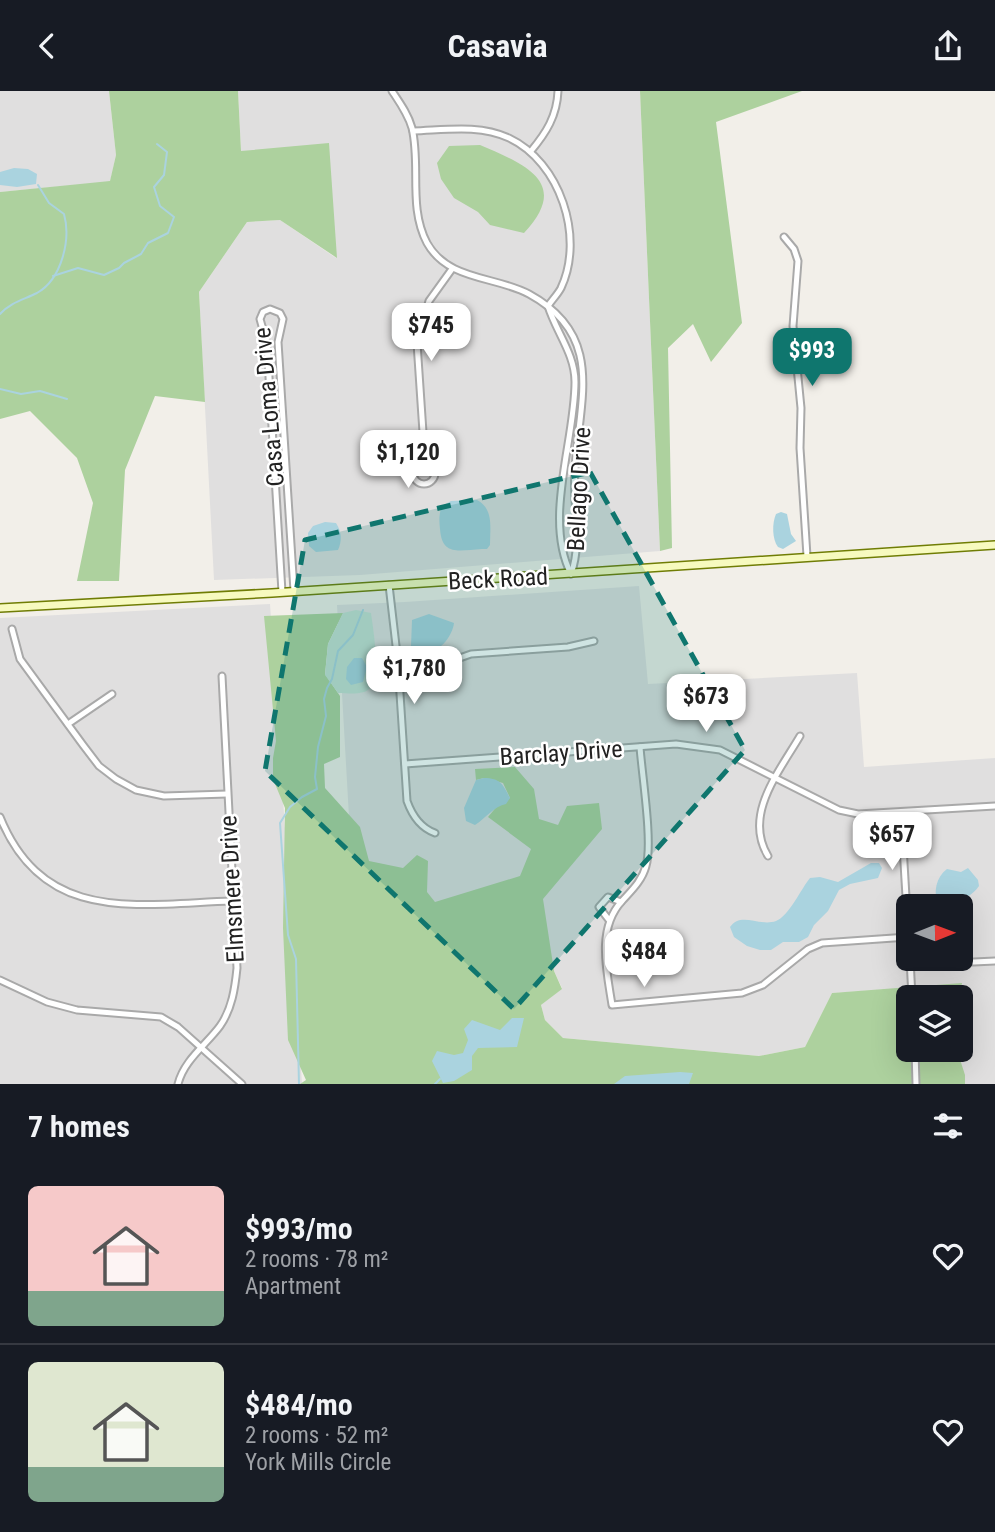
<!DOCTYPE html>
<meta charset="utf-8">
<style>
body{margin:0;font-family:"Roboto Condensed",sans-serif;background:#242831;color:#f1f3f6;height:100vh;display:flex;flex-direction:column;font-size:26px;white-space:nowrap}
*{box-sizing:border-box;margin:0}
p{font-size:23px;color:#9ea1a6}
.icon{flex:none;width:38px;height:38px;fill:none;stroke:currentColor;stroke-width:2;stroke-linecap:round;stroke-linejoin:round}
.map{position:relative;height:993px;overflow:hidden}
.panel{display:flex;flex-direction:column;background:#171b24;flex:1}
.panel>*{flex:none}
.needle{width:46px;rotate:89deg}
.buttons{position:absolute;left:896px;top:803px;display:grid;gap:14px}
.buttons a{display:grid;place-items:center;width:77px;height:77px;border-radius:10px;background:#171b24;box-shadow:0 7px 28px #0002;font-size:35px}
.price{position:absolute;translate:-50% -60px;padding:0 16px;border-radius:14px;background:#fff;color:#222;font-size:23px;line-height:46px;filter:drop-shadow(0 2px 4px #0008)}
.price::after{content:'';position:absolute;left:50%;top:42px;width:21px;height:16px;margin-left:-10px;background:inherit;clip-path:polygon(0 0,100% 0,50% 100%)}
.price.current{background:#0f766e;color:#fff}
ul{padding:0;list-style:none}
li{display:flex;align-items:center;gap:21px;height:175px;padding:0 28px}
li+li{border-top:2px solid #363941}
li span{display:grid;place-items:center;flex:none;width:196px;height:140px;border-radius:10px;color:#555}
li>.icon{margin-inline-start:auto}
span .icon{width:84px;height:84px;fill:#fffc;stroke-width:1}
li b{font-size:30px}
h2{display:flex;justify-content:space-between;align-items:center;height:84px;padding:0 28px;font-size:30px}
header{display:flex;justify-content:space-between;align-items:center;height:91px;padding:0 28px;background:#171b24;font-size:32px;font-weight:700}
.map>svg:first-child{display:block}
.residential{fill:#e0dfdf;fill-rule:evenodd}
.forest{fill:#add19e}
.wetland{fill:#c6e0d4}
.water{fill:#aad3df}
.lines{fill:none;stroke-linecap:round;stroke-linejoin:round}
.stream{stroke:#aad3df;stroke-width:2}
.minor-casing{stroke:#a9a9a9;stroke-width:9}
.secondary-casing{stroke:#707d05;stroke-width:10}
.minor{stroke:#fff;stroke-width:5}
.secondary{stroke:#f7fabf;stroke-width:7}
.marked{fill:#0f766e;fill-opacity:0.2;stroke:#0f766e;stroke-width:5;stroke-dasharray:14 9;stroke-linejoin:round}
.labels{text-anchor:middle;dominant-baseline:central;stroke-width:5;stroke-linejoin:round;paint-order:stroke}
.street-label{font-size:24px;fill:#222;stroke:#fff}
</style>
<header><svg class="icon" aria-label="back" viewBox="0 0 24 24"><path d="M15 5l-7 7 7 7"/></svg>Casavia<svg class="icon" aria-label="share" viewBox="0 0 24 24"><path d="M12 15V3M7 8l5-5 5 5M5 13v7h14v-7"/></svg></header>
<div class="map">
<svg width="995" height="993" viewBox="0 0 995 993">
<rect width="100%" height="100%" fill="#f2efe9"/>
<g class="residential">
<polygon points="0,0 109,0 116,64 110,91 0,101"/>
<polygon points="238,0 640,0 660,460 360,484 214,489 199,201 247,131 280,129 336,167 241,60"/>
<path d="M 639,495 L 648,593 L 857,582 L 864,676 L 995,667 L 995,993 L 928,993 L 951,959 L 961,959 L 961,906 L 892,898 L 832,902 L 805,956 L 759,965 L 563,947 L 545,929 L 541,914 L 562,897 L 554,880 L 435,811 L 352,779 L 337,514 L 405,511 ZM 908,816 L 961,816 L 961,868 L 908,868 Z"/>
<polygon points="270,513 302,993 0,993 0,527"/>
</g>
<g class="forest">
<polygon points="109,0 238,0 241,60 329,52 337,167 280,129 247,131 199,201 205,311 155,305 125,379 119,490 77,490 93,412 77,367 30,320 0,328 0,101 110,90 116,64"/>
<polygon points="640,0 802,0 716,31 742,232 711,271 693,233 668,257 672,457 660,460"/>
<path d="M 480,54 C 524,73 572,91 524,142 L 490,134 L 478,121 L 454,107 L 441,88 L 437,72 L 449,55 Z"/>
<polygon points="343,522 328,553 325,583 340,605 340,666 324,673 325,697 360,736 369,770 403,777 417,764 428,770 427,801 435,811 520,785 531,758 488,726 498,714 510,707 503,692 484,687 476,689 475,678 515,676 534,698 539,728 558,734 567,715 599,712 602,738 543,808 554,880 562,898 541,914 545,929 563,947 759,965 805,956 832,902 962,892 959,906 908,906 908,959 957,959 965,984 965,993 300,993 306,989 288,949 283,837 285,717 273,688 273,667 276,650 264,525"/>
</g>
<path class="wetland" d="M 356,519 L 371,522 C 373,537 381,584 371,596 C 365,605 348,602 338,602 L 325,584 L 328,553 L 343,522 Z"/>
<g class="water">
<polygon points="14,77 28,78 37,83 36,93 17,96 0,94 0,81"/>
<path d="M 477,409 C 494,418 490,437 490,454 L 487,458 L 482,458 C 460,459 442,466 440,438 C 439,430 439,422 442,415 L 451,410 Z"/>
<path d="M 781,421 L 787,423 L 791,443 L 796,450 L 783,458 L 778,456 C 772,448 772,432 776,423 Z"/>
<path d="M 325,431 L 336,432 C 342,441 342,450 338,459 L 316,461 L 309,455 L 308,442 L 313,435 Z"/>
<path d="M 429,523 L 454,532 C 452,550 427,575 411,555 L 412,529 Z"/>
<polygon points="354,567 362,567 367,576 363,591 351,594 346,588 347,576"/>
<path d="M 484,687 C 500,687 503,693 510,707 L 506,713 C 494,715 486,727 475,734 L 466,730 L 464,717 L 476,689 Z"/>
<path d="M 871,772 L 879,772 L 882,777 L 878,787 L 850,793 L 839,799 L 828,820 L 814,834 L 808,846 L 799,851 L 783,851 L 771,859 L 760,859 L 747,855 L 734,846 L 730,836 C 741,820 759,836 776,830 C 789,825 801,798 810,787 L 820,786 L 838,791 Z"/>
<path d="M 968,777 L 978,789 L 979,795 C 972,806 951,816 938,814 C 933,801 936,786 947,778 L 961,781 Z"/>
<polygon points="512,927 524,927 517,956 478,957 472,965 472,979 454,990 443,992 432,970 437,960 454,964 463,962 468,949 464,938 472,929 500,939"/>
<polygon points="680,981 693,982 689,993 614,993 625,985"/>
</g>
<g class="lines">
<g class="stream">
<polyline points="53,185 78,177 104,184 119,177 124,172 141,163 148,152 168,142 174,126 160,115 154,96 164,84 167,61 157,53"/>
<path d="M 0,223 C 11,211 23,209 37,202 C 62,188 71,148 64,123 L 49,112 L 38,94"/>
<polyline points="0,298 21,303 40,300 67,308"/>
<polyline points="299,993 296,868 288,844 280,732 290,716 302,706 317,698 315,686 318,656 326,625 324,608 327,597 332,588 338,560 353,544 363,519"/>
<polyline points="435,993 440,988"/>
</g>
<defs>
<g id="minor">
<path d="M 392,0 C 400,12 408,23 412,37 C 421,74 408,116 427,152 C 448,190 496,185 529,203 C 606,245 579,309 575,378 C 572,413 583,450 571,483"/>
<path d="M 413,40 C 445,39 479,33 509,47 C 560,71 585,146 561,197 C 558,203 552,209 548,215"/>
<path d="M 531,60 C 546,42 557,25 558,0"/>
<polyline points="784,146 794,158 798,170 793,235 801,317 800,357 807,465"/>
<path d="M 548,215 C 556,241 575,263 575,291 C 575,350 543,428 571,483"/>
<polyline points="425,371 417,252 429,210 452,178"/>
<circle cx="424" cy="382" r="11"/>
<path d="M 389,494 L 398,572 L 407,710 C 412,724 421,737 435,742"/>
<polyline points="282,501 267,253 260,228 263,221 270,218 280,222 283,228 278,251 294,500"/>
<polyline points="12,538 20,568 83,654 99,675 116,688 136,699 164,705 227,703"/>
<polyline points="398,575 440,574 471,563 568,556 594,550"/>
<polyline points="68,633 112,603"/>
<path d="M 640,656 C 642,684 653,752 646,775 C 642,790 631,800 622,810 C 596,838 607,881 612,914 L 742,902 L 763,894 L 808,858 L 822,852 L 908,846"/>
<polyline points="405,673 676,653 720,659 839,719 858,723 995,715"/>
<polyline points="901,721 908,840"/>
<path d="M 0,726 C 44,834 137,813 232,810"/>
<path d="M 768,765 C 743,724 779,681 800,645"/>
<polyline points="609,829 599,816 608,806 621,811"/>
<polyline points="910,868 912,906"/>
<polyline points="910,874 995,870"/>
<polyline points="0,889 47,911 77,919 161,926 178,936 242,993"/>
<polyline points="915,959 916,993"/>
<path d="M 178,993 C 184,969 206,954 220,935 C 232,918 235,897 237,877 L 222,585"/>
</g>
<polyline id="secondary" points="0,517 272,502 995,454"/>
</defs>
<use href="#minor" class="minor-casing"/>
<use href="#secondary" class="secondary-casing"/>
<use href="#minor" class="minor"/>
<use href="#secondary" class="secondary"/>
</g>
<path class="marked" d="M 590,381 L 745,659 L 514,918 L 265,680 L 305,449 Z"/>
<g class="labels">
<g class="street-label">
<text transform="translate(269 316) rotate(-95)">Casa Loma Drive</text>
<text transform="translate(579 398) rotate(-87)">Bellago Drive</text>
<text transform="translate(498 488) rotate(-3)">Beck Road</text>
<text transform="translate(561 662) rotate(-4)">Barclay Drive</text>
<text transform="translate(232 798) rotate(-93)">Elmsmere Drive</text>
</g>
</g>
</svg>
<div class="buttons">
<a><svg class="needle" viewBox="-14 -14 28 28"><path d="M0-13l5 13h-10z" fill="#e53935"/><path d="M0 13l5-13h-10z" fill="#9ea1a6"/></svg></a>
<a><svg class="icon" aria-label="layers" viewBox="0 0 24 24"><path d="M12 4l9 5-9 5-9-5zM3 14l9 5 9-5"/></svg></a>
</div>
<b class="price" style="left:431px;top:272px">$745</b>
<b class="price current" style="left:812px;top:297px">$993</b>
<b class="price" style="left:408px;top:399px">$1,120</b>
<b class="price" style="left:414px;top:615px">$1,780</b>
<b class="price" style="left:706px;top:643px">$673</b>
<b class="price" style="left:892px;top:781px">$657</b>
<b class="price" style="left:644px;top:898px">$484</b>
</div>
<section class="panel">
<h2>7 homes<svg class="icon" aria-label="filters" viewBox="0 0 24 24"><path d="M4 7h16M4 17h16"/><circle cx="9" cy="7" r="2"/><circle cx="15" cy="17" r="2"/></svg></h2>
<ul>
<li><span style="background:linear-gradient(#f6c9c9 75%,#7fa58c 0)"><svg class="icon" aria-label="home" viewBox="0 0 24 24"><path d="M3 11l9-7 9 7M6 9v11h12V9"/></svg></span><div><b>$993/mo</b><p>2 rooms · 78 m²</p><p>Apartment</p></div><svg class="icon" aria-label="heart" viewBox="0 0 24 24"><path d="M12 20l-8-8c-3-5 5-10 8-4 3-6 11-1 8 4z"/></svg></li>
<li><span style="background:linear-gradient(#dfe7d0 75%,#7fa58c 0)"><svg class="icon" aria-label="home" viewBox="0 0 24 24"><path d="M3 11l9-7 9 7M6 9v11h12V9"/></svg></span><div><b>$484/mo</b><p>2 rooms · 52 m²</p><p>York Mills Circle</p></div><svg class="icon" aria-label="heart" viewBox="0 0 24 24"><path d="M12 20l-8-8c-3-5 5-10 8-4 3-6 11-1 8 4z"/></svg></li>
</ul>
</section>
